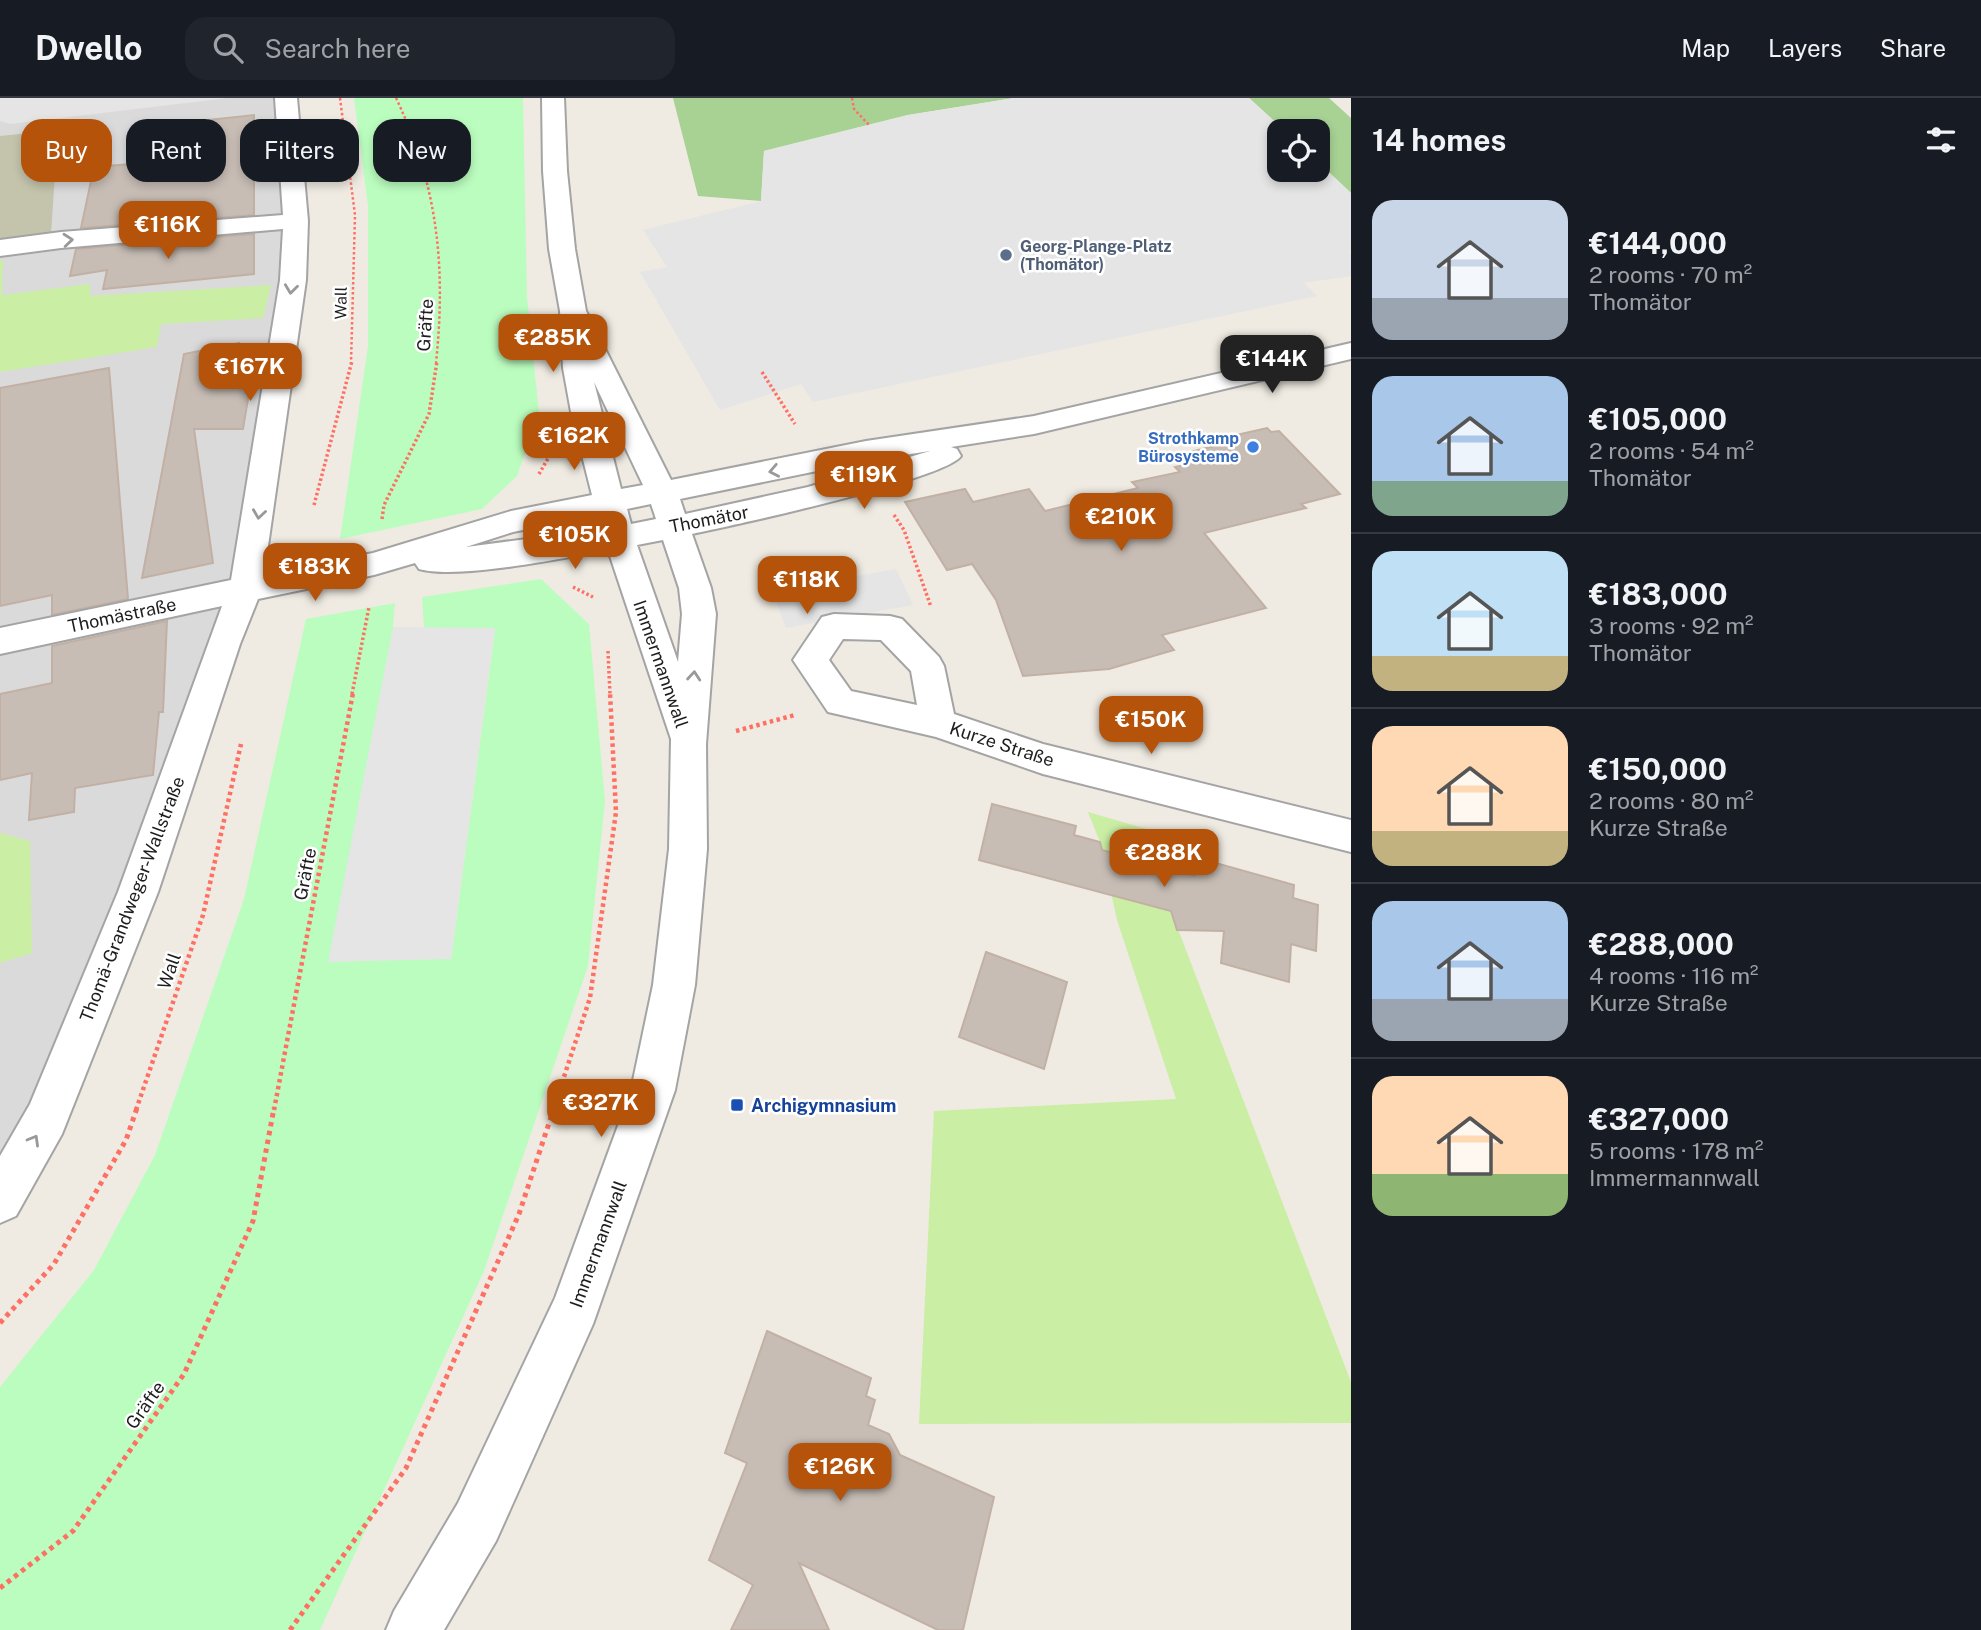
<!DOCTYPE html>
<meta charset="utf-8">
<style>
body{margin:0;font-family:"Public Sans",sans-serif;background:#20242c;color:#f1f3f6;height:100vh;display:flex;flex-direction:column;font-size:26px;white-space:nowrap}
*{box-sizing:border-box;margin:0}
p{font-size:23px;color:#9ea1a6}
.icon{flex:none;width:38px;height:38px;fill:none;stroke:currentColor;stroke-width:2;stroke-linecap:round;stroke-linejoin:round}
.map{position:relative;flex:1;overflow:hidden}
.side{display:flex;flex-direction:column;background:#171b24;width:630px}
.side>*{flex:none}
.hud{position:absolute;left:21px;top:21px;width:665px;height:63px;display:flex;gap:14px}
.tools{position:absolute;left:1267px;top:21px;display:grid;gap:14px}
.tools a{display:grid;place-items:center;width:63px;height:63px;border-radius:14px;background:#171b24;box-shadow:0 4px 10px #0003;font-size:35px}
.price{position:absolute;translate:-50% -60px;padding:0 16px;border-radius:14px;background:#b45309;color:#fff;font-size:23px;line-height:46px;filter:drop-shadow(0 2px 4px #0008)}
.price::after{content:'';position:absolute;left:50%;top:42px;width:21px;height:16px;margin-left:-10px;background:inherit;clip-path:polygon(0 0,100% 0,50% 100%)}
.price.selected{background:#222;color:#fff}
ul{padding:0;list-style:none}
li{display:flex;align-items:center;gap:21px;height:175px;padding:0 21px}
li+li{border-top:2px solid #363941}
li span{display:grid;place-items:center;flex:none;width:196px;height:140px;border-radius:21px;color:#555}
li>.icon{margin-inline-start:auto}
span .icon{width:84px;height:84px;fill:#fffc;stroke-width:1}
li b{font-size:30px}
h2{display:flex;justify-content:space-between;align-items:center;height:84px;padding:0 21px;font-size:30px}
.pill{padding:0 24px;border-radius:21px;background:#171b24;box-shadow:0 4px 10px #0003;font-size:24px;line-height:63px}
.pill.selected{background:#b45309;color:#fff}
header{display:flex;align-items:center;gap:42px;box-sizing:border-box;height:98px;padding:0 35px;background:#171b24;border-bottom:2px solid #363941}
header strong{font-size:33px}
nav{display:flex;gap:38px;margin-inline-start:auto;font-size:24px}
.search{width:490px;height:63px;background:#20242c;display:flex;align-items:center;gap:18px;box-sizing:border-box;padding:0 24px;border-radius:21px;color:#9ea1a6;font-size:26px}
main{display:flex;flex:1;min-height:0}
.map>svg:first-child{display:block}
.residential{fill:#dbdada}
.construction{fill:#c4c4ad}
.grass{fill:#caeea4}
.forest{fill:#a7d294}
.park{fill:#bbfdbf}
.parking{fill:#e5e5e5}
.building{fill:#c7bdb5;stroke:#c2b0a4;stroke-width:2}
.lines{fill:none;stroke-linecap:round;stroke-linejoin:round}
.minor-casing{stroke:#a4a4a4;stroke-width:4}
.path-far3{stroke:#ff7064;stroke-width:2.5;stroke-dasharray:2.5 2.5;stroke-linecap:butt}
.path-far2{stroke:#ff7064;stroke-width:3.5;stroke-dasharray:2.5 2.5;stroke-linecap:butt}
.path-far1{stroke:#ff7064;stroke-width:4.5;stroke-dasharray:3.5 3.5;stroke-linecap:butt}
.path{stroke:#ff7064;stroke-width:5;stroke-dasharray:4.5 4.5;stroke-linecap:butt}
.minor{fill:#fff;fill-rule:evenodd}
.oneway{stroke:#999}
.service-dot{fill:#5c6f8a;stroke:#fff;stroke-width:2.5}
.shop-dot{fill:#3f7fe0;stroke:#fff;stroke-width:2.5}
.transit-dot{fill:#1a4fb4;stroke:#fff;stroke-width:2.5}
.labels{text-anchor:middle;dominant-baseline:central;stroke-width:5;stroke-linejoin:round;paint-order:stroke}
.far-service-label{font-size:16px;font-weight:bold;fill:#4e5e75;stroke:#fff;text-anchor:start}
.far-street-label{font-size:16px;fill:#1d1d1d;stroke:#fff}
.far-shop-label{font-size:16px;font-weight:bold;fill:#366cbe;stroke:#fff;text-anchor:end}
.street-label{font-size:18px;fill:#1d1d1d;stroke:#fff}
.transit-label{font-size:18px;font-weight:bold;fill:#164399;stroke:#fff;text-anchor:start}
</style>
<header>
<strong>Dwello</strong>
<div class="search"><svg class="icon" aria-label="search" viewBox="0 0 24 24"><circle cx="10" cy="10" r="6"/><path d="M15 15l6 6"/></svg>Search here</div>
<nav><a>Map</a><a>Layers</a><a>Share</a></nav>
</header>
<main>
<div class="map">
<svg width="1351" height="1532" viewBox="0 0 1351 1532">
<rect width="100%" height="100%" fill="#efebe2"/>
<polygon class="residential" points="0,0 275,0 285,136 237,497 67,925 24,1014 0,1055"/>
<polygon class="construction" points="58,32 51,136 0,143 0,38"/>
<g class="grass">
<polygon points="0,162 3,162 2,197 90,186 90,198 271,187 263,220 161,226 157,249 0,274"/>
<polygon points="1088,714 1167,737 1173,818 1351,1284 1351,1325 919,1326 934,1013 1176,1001 1117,822 1100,744"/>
<polygon points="0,735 30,743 32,855 0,865"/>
</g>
<g class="forest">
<polygon points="673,0 1014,0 908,17 764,53 761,103 698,98"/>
<polygon points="1249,0 1329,0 1351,20 1351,95 1318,64 1318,33 1285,33"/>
</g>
<g class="park">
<polygon points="354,0 523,0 527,199 539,315 517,378 482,411 340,441 368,248 368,108"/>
<polygon points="541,481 589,526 605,703 588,868 484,1173 320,1532 0,1532 0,1289 94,1172 155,1057 244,801 306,521 395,505 393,529 451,861 495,531 424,530 422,499"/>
</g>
<g class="parking">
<polygon points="0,0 228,0 10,26 0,23"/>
<polygon points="1014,0 1249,0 1285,33 1279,33 1279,72 1318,72 1318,64 1351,95 1351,152 1349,154 1351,156 1351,178 1304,185 1317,198 813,304 801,286 720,312 640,174 667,169 643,132 761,103 764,53 908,17"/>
<polygon points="896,471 913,507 786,530 772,493"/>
<polygon points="393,529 495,530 451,861 328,864"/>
</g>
<g class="building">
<polygon points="254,17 254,117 81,130 94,69 209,60 209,22"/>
<polygon points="254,136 254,176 103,191 107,172 70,178 76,151"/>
<polygon points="239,245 234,278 252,277 243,331 194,331 213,465 142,480 184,256"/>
<polygon points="109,270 128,501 52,517 52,497 0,508 0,290"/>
<polygon points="1267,330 1271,334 1279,333 1340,396 1301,406 1306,410 1204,435 1266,510 1162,537 1174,552 1109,571 1023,578 996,502 972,466 947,472 905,404 965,391 973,404 1029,391 1045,413 1138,390 1132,384 1180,374 1175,369 1189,366 1184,360 1199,357 1194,353 1219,347 1214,342"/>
<polygon points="167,523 163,614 159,614 153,677 75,690 74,714 29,722 32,675 0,682 0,596 52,585 52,548"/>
<polygon points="992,706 1076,728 1074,737 1100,744 1102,752 1195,778 1198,760 1294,787 1293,800 1318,807 1316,853 1291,846 1289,884 1221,865 1224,833 1177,832 1171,813 979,762"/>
<polygon points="986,854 1067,884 1044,971 959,939"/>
<polygon points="767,1233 871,1280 866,1298 875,1302 868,1327 889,1336 900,1357 994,1399 963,1532 938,1532 799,1465 829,1532 731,1532 753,1487 709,1462 747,1365 725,1355"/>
</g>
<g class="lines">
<defs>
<g id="minor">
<path d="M 275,0 L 297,0 L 308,123 L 306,182 L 264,476 L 373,455 L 511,413 L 592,397 L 571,314 L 563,270 L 560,213 L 549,151 L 543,73 L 542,0 L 564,0 L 567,73 L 575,151 L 586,213 L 671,382 L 866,343 L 1034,318 L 1351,245 L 1351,261 L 1034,336 L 951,349 L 957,351 L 961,358 C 946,381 731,428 692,436 L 711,490 L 716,516 L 706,646 L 707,751 L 695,887 L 675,992 L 593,1226 L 496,1443 L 444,1532 L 386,1532 L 394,1513 L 458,1405 L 555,1200 L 631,992 L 653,887 L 669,751 L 671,641 L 608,452 C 565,460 457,482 419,471 L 415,465 L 374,477 L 258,501 L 240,546 L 158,794 L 62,1036 L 16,1118 L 0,1125 L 0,1058 L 30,1006 L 118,794 L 222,508 L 0,556 L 0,530 L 231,482 L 280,182 L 283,131 L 61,150 L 0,158 L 0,142 L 61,134 L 283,117 ZM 594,284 L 643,387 L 621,391 ZM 930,353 L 808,389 L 685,416 L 680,401 L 866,363 ZM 651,406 L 656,421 L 631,426 L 627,411 ZM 598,417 L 601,431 L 466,449 L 513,434 ZM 663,442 L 679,490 L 682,516 L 678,564 L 637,447 Z"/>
<path d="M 834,516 L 890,518 L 902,521 L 939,559 L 944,568 L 954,616 L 1043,646 L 1351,722 L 1351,754 L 1043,676 L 936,639 L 828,614 L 793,562 L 822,519 ZM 843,541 L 881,542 L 911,573 L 917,607 L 851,593 L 829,562 Z"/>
</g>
</defs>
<use href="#minor" class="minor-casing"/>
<g class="path-far3">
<polyline points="340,0 355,117 351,265"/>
<path d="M 396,0 C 438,88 446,169 436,265"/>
<polyline points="852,0 854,11 869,27"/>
</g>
<g class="path-far2">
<polyline points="762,274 795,326"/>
<polyline points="539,376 550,357"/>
<polyline points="314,407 352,263"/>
<polyline points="894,417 904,432 931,509"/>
<polyline points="382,421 384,407 429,316 437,263"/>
<polyline points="573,489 593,499"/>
<polyline points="608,553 610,596"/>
<polyline points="352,596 369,509"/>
</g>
<g class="path-far1">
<polyline points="736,633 795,617"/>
<polyline points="136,1012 203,817 241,646"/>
<polyline points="274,1012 353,595"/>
<polyline points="553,1012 590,900 616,714 610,595"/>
</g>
<g class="path">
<polyline points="0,1225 54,1166 126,1042 137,1010"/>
<polyline points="0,1490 73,1433 184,1276 253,1123 274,1010"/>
<polyline points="290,1532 406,1370 519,1116 554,1010"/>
</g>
<use href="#minor" class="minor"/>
</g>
<defs><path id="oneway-chevron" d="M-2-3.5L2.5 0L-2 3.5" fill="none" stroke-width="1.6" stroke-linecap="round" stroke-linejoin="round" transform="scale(1.75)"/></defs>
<g class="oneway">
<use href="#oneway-chevron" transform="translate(68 142) rotate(-5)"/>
<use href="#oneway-chevron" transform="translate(291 191) rotate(97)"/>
<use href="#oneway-chevron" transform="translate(774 373) rotate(169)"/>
<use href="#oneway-chevron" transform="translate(259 416) rotate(98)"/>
<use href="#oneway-chevron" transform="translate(694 578) rotate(-85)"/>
<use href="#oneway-chevron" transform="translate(34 1042) rotate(-60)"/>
</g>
<circle class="service-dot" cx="1006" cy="157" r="7"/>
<circle class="shop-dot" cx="1253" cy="349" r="7"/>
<rect class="transit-dot" x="730" y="1000" width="14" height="14" rx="3.5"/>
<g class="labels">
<g class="far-service-label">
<text x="1020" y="148">Georg-Plange-Platz<tspan x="1020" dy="18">(Thomätor)</tspan></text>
</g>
<g class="far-street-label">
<text transform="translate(341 205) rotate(-89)">Wall</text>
</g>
<g class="far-shop-label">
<text x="1239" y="340">Strothkamp<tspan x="1239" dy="18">Bürosysteme</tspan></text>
</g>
<g class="street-label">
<text transform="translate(425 227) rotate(-86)">Gräfte</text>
<text transform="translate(709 421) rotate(-11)">Thomätor</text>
<text transform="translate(122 517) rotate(-12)">Thomästraße</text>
<text transform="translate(661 566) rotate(71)">Immermannwall</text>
<text transform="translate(1002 646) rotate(18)">Kurze Straße</text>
<text transform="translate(305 776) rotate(-79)">Gräfte</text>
<text transform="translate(132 801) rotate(-69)">Thomä-Grandweger-Wallstraße</text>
<text transform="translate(169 873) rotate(-71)">Wall</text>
<text transform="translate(598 1146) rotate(-70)">Immermannwall</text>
<text transform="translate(145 1307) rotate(-55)">Gräfte</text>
</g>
<g class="transit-label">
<text x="751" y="1007">Archigymnasium</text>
</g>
</g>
</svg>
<div class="tools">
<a><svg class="icon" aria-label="locate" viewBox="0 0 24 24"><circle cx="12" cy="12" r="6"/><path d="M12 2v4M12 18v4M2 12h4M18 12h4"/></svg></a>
</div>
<b class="price" style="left:168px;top:163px">€116K</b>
<b class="price" style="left:553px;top:276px">€285K</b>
<b class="price selected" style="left:1272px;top:297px">€144K</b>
<b class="price" style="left:250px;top:305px">€167K</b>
<b class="price" style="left:574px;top:374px">€162K</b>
<b class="price" style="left:864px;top:413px">€119K</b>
<b class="price" style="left:1121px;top:455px">€210K</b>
<b class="price" style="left:575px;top:473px">€105K</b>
<b class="price" style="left:315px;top:505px">€183K</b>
<b class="price" style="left:807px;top:518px">€118K</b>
<b class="price" style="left:1151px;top:658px">€150K</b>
<b class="price" style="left:1164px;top:791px">€288K</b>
<b class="price" style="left:601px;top:1041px">€327K</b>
<b class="price" style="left:840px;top:1405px">€126K</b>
<div class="hud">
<a class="pill selected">Buy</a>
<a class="pill">Rent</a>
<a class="pill">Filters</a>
<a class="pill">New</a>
</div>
</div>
<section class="side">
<h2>14 homes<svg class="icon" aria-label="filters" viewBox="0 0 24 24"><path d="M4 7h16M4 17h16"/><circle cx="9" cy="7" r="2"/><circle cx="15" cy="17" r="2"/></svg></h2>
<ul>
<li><span style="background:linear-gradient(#c9d6e8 70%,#9aa5b1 0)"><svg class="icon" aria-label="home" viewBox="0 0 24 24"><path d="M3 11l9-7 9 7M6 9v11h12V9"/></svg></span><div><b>€144,000</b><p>2 rooms · 70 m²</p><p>Thomätor</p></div></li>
<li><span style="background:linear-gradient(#a9c7e8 75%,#7fa58c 0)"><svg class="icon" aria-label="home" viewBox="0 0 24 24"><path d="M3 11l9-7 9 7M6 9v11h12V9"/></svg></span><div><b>€105,000</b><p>2 rooms · 54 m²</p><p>Thomätor</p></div></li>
<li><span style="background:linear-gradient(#bfe0f5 75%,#c2b280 0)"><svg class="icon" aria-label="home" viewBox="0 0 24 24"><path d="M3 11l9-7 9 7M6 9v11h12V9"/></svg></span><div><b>€183,000</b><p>3 rooms · 92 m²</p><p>Thomätor</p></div></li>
<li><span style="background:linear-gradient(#ffd9b3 75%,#c2b280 0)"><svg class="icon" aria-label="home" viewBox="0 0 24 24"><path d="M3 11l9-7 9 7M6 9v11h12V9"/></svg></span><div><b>€150,000</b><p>2 rooms · 80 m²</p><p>Kurze Straße</p></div></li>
<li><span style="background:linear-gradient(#a9c7e8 70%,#9aa5b1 0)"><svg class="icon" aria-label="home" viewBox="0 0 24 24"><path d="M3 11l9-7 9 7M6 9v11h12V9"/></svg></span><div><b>€288,000</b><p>4 rooms · 116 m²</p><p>Kurze Straße</p></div></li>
<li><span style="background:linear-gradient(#ffd9b3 70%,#8fb573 0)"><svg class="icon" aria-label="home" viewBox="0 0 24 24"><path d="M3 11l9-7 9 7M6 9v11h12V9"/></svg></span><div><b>€327,000</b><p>5 rooms · 178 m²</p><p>Immermannwall</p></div></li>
</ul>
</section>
</main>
